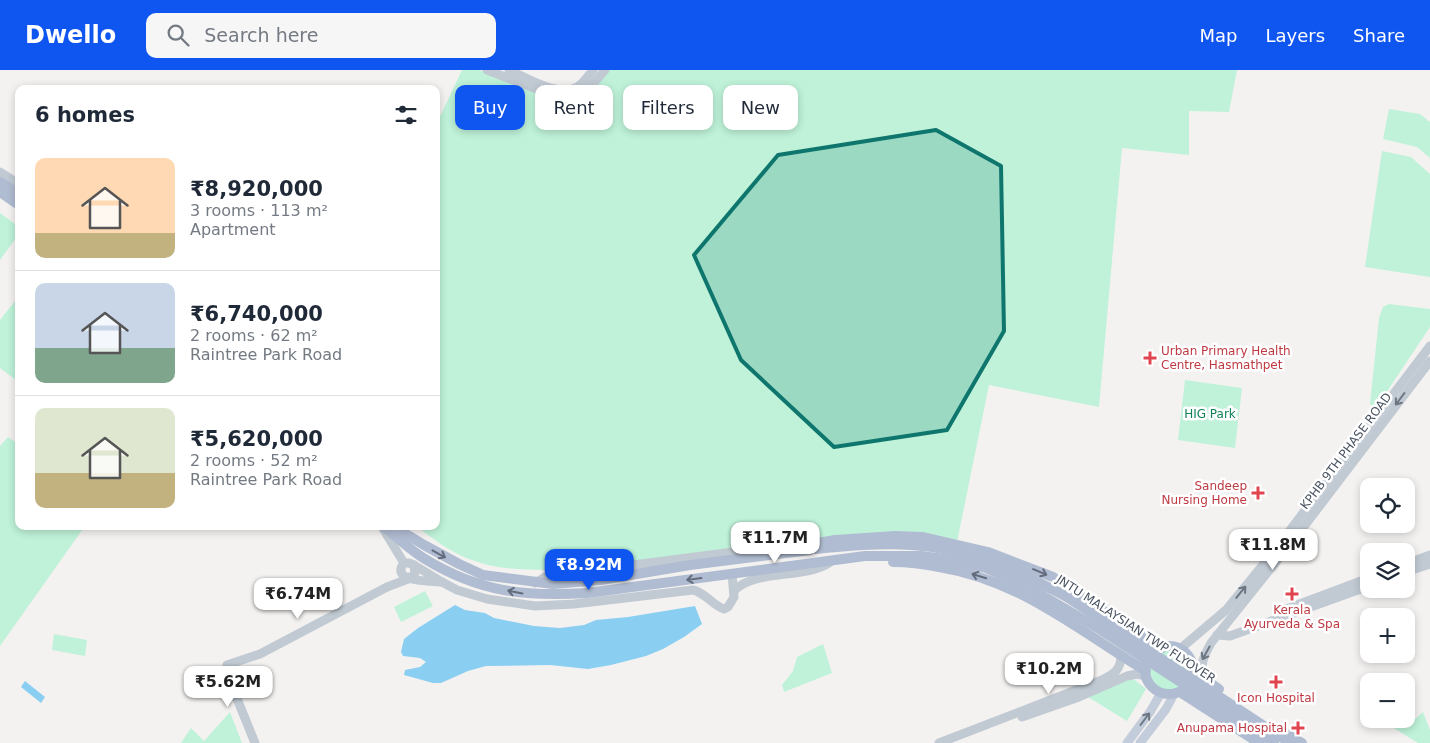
<!DOCTYPE html>
<meta charset="utf-8">
<style>
body{margin:0;font-family:"DejaVu Sans",sans-serif;background:#f6f6f7;color:#1f2937;height:100vh;display:flex;flex-direction:column;font-size:19px;white-space:nowrap}
*{box-sizing:border-box;margin:0}
p{font-size:16px;color:#747a83}
.icon{flex:none;width:28px;height:28px;fill:none;stroke:currentColor;stroke-width:2;stroke-linecap:round;stroke-linejoin:round}
.map{position:relative;flex:1;overflow:hidden}
.sheet{position:absolute;left:15px;top:15px;width:425px;height:445px;display:flex;flex-direction:column;background:#fff;border-radius:10px;box-shadow:0 2px 8px #0003}
.sheet>*{flex:none}
.guide{position:absolute;left:455px;top:15px;width:475px;height:45px;display:flex;gap:10px}
.buttons{position:absolute;left:1360px;top:408px;display:grid;gap:10px}
.buttons a{display:grid;place-items:center;width:55px;height:55px;border-radius:10px;background:#fff;box-shadow:0 2px 8px #0003;font-size:25px}
.price{position:absolute;translate:-50% -42px;padding:0 11px;border-radius:10px;background:#fff;color:#222;font-size:16px;line-height:32px;filter:drop-shadow(0 1px 2px #0008)}
.price::after{content:'';position:absolute;left:50%;top:30px;width:15px;height:11px;margin-left:-8px;background:inherit;clip-path:polygon(0 0,100% 0,50% 100%)}
.price.on{background:#0f55f0;color:#fff}
ul{padding:0;list-style:none}
li{display:flex;align-items:center;gap:15px;height:125px;padding:0 20px}
li+li{border-top:1px solid #e0e1e3}
li span{display:grid;place-items:center;flex:none;width:140px;height:100px;border-radius:10px;color:#555}
li>.icon{margin-inline-start:auto}
span .icon{width:60px;height:60px;fill:#fffc;stroke-width:1}
li b{font-size:21px}
h2{display:flex;justify-content:space-between;align-items:center;height:60px;padding:0 20px;font-size:21px}
.chip{padding:0 18px;border-radius:10px;background:#fff;box-shadow:0 2px 8px #0003;font-size:18px;line-height:45px}
.chip.on{background:#0f55f0;color:#fff}
header{display:flex;align-items:center;gap:30px;box-sizing:border-box;height:70px;padding:0 25px;background:#0f55f0;color:#fff}
header strong{font-size:24px}
nav{display:flex;gap:28px;margin-inline-start:auto;font-size:18px}
.search{width:350px;height:45px;background:#f6f6f7;display:flex;align-items:center;gap:12px;box-sizing:border-box;padding:0 18px;border-radius:10px;color:#747a83;font-size:19px}
.map>svg:first-child{display:block}
.green{fill:#bff2d9}
.water{fill:#8acff1}
.lines{fill:none;stroke-linecap:round;stroke-linejoin:round}
.tertiary{stroke:#c1cad3;stroke-width:9}
.secondary{stroke:#c3ccdb;stroke-width:9}
.primary{stroke:#b0bcd1;stroke-width:10}
.oneway{stroke:#6c7682}
.oneway2{stroke:#626c7c}
.oneway3{stroke:#6d7785}
.marked{fill:#0f766e;fill-opacity:0.2;stroke:#0f766e;stroke-width:4;stroke-linejoin:round}
.health-dot{fill:#e0444e;stroke:#fff;stroke-width:2}
.labels{text-anchor:middle;dominant-baseline:central;stroke-width:5;stroke-linejoin:round;paint-order:stroke}
.health-label{font-size:12px;fill:#be3a42;stroke:#fff;text-anchor:end}
.park-label{font-size:12px;fill:#128258;stroke:#fff}
.street-label{font-size:12px;fill:#485260;stroke:#fff}
</style>
<header>
<strong>Dwello</strong>
<div class="search"><svg class="icon" aria-label="search" viewBox="0 0 24 24"><circle cx="10" cy="10" r="6"/><path d="M15 15l6 6"/></svg>Search here</div>
<nav><a>Map</a><a>Layers</a><a>Share</a></nav>
</header>
<div class="map">
<svg width="1430" height="673" viewBox="0 0 1430 673">
<rect width="100%" height="100%" fill="#f4f2f1"/>
<g class="green">
<path d="M 462,0 L 479,0 L 571,34 L 601,0 L 1237,0 L 1229,42 L 1189,41 L 1189,85 L 1122,78 L 1099,337 L 989,315 L 957,472 L 546,500 C 520,500 494,499 469,489 C 450,482 432,468 416,456 L 436,456 L 436,55 Z"/>
<polygon points="1389,39 1420,44 1430,52 1430,88 1417,77 1383,69"/>
<polygon points="1382,81 1411,87 1430,104 1430,207 1365,197"/>
<polygon points="0,143 19,157 19,164 0,190"/>
<polygon points="19,226 19,308 17,311 0,298 0,250"/>
<polygon points="1389,234 1430,239 1430,257 1376,338 1370,334 1379,248 1383,237"/>
<polygon points="1185,310 1242,318 1235,378 1178,370"/>
<polygon points="8,367 19,375 19,456 85,456 0,576 0,376"/>
<polygon points="425,521 433,536 401,552 394,537"/>
<polygon points="54,564 87,570 85,586 52,580"/>
<polygon points="823,574 832,603 784,622 782,615 793,601 797,587"/>
<circle cx="1170" cy="600" r="20"/>
<polygon points="1132,608 1146,619 1127,651 1088,627"/>
<polygon points="230,642 242,673 181,673 191,658 204,671"/>
<polygon points="1406,642 1415,649 1423,642 1430,660 1430,673 1418,673 1379,649 1406,649"/>
</g>
<g class="water">
<polygon points="266,524 290,528 288,539 264,535"/>
<polygon points="455,535 465,540 485,543 494,548 534,556 560,558 584,555 596,550 628,547 695,536 702,554 684,567 663,579 646,586 611,595 588,599 550,595 486,596 468,601 441,613 433,613 404,605 405,600 420,597 426,592 420,588 403,586 401,582 404,569 418,558"/>
<polygon points="25,611 45,627 41,633 21,617"/>
</g>
<g class="lines">
<g class="tertiary">
<polyline points="487,0 560,28 573,27 570,20"/>
<path d="M 509,0 C 527,8 562,30 580,15 C 585,11 589,5 593,0"/>
<path d="M 573,27 C 588,23 595,11 605,0"/>
<polyline points="0,102 19,114"/>
<polyline points="382,457 404,493"/>
<polyline points="1406,494 1430,485"/>
<path d="M 414,495 L 442,512 L 457,520 L 487,529 L 535,536 L 574,534 L 693,520 C 706,523 712,535 724,539 L 728,537 L 734,527 L 732,504"/>
<polyline points="1406,502 1430,494"/>
<polyline points="535,513 545,507 571,503 810,472 818,473"/>
<path d="M 734,521 C 754,499 805,509 829,493"/>
<polyline points="1281,541 1369,508"/>
<polyline points="1217,565 1230,566 1369,516"/>
<polyline points="1180,579 1226,540 1275,480 1430,276"/>
<path d="M 1205,608 C 1199,594 1204,586 1211,573 L 1299,463 L 1430,291"/>
<polyline points="1022,647 1079,627 1127,606 1137,604 1146,606"/>
<path d="M 255,673 L 227,604 L 227,595 L 260,584 L 387,517 L 408,509 C 411,507 413,506 415,503 L 414,495 L 409,493 L 404,493 C 389,512 431,511 442,512"/>
<path d="M 939,673 L 1102,610 C 1114,604 1121,600 1121,585"/>
</g>
<g class="secondary">
<polyline points="1127,673 1150,642 1161,623"/>
<polyline points="1140,673 1166,639 1174,624"/>
</g>
<g class="primary">
<polyline points="0,112 19,124"/>
<polyline points="0,122 19,135"/>
<path d="M 383,456 C 397,467 410,480 425,489 C 479,522 525,527 587,523 L 865,486 L 921,486 L 952,490 L 986,498 L 1030,518 L 1101,560 L 1274,673"/>
<polyline points="399,456 406,464 424,475 459,494 483,505 553,514 601,510 690,495 810,480 818,473 835,470 895,466 923,467 988,482 1053,507 1085,529 1162,578"/>
<path d="M 815,479 C 847,476 879,473 911,475 C 968,478 1018,501 1067,527 L 1290,673"/>
<path d="M 893,492 C 909,492 924,494 939,497 C 1020,510 1078,560 1146,601"/>
<circle cx="1169" cy="600" r="24"/>
<polyline points="1193,601 1219,619"/>
<polyline points="1180,622 1259,673"/>
<polyline points="1285,663 1302,673"/>
</g>
</g>
<defs><path id="oneway-shaft" d="M-6 0H5M1.5-3L5.5 0L1.5 3" fill="none" stroke-width="1.6" stroke-linecap="round" stroke-linejoin="round" transform="scale(1.25)"/></defs>
<g class="oneway">
<use href="#oneway-shaft" transform="translate(1400 329) rotate(127)"/>
<use href="#oneway-shaft" transform="translate(1241 522) rotate(-51)"/>
<use href="#oneway-shaft" transform="translate(1206 583) rotate(119)"/>
</g>
<g class="oneway2">
<use href="#oneway-shaft" transform="translate(439 484) rotate(29)"/>
<use href="#oneway-shaft" transform="translate(1040 502) rotate(23)"/>
<use href="#oneway-shaft" transform="translate(979 506) rotate(-163)"/>
<use href="#oneway-shaft" transform="translate(694 509) rotate(172)"/>
<use href="#oneway-shaft" transform="translate(515 522) rotate(-169)"/>
</g>
<use class="oneway3" href="#oneway-shaft" transform="translate(1145 649) rotate(-53)"/>
<path class="marked" d="M 936,60 L 1001,96 L 1004,261 L 947,360 L 834,377 L 741,290 L 694,185 L 778,85 Z"/>
<g class="health-dot">
<path d="M1147.5 280.5h5v5h5v5h-5v5h-5v-5h-5v-5h5z"/>
<path d="M1255.5 415.5h5v5h5v5h-5v5h-5v-5h-5v-5h5z"/>
<path d="M1289.5 516.5h5v5h5v5h-5v5h-5v-5h-5v-5h5z"/>
<path d="M1273.5 604.5h5v5h5v5h-5v5h-5v-5h-5v-5h5z"/>
<path d="M1295.5 650.5h5v5h5v5h-5v5h-5v-5h-5v-5h5z"/>
</g>
<g class="labels">
<g class="health-label">
<text x="1161" y="281" text-anchor="start">Urban Primary Health<tspan x="1161" dy="14">Centre, Hasmathpet</tspan></text>
<text x="1247" y="416">Sandeep<tspan x="1247" dy="14">Nursing Home</tspan></text>
<text x="1292" y="540" text-anchor="middle">Kerala<tspan x="1292" dy="14">Ayurveda &amp; Spa</tspan></text>
<text x="1276" y="628" text-anchor="middle">Icon Hospital</text>
<text x="1287" y="658">Anupama Hospital</text>
</g>
<g class="park-label">
<text x="1210" y="344">HIG Park</text>
</g>
<g class="street-label">
<text transform="translate(1346 381) rotate(-53)">KPHB 9TH PHASE ROAD</text>
<text transform="translate(1136 559) rotate(33)">JNTU MALAYSIAN TWP FLYOVER</text>
</g>
</g>
</svg>
<div class="buttons">
<a><svg class="icon" aria-label="locate" viewBox="0 0 24 24"><circle cx="12" cy="12" r="6"/><path d="M12 2v4M12 18v4M2 12h4M18 12h4"/></svg></a>
<a><svg class="icon" aria-label="layers" viewBox="0 0 24 24"><path d="M12 4l9 5-9 5-9-5zM3 14l9 5 9-5"/></svg></a>
<a>+</a>
<a>−</a>
</div>
<b class="price" style="left:775px;top:494px">₹11.7M</b>
<b class="price" style="left:1273px;top:501px">₹11.8M</b>
<b class="price on" style="left:589px;top:521px">₹8.92M</b>
<b class="price" style="left:298px;top:550px">₹6.74M</b>
<b class="price" style="left:1049px;top:625px">₹10.2M</b>
<b class="price" style="left:228px;top:638px">₹5.62M</b>
<div class="guide">
<a class="chip on">Buy</a>
<a class="chip">Rent</a>
<a class="chip">Filters</a>
<a class="chip">New</a>
</div>
<section class="sheet">
<h2>6 homes<svg class="icon" aria-label="filters" viewBox="0 0 24 24"><path d="M4 7h16M4 17h16"/><circle cx="9" cy="7" r="2"/><circle cx="15" cy="17" r="2"/></svg></h2>
<ul>
<li><span style="background:linear-gradient(#ffd9b3 75%,#c2b280 0)"><svg class="icon" aria-label="home" viewBox="0 0 24 24"><path d="M3 11l9-7 9 7M6 9v11h12V9"/></svg></span><div><b>₹8,920,000</b><p>3 rooms · 113 m²</p><p>Apartment</p></div></li>
<li><span style="background:linear-gradient(#c9d6e8 65%,#7fa58c 0)"><svg class="icon" aria-label="home" viewBox="0 0 24 24"><path d="M3 11l9-7 9 7M6 9v11h12V9"/></svg></span><div><b>₹6,740,000</b><p>2 rooms · 62 m²</p><p>Raintree Park Road</p></div></li>
<li><span style="background:linear-gradient(#dfe7d0 65%,#c2b280 0)"><svg class="icon" aria-label="home" viewBox="0 0 24 24"><path d="M3 11l9-7 9 7M6 9v11h12V9"/></svg></span><div><b>₹5,620,000</b><p>2 rooms · 52 m²</p><p>Raintree Park Road</p></div></li>
</ul>
</section>
</div>
